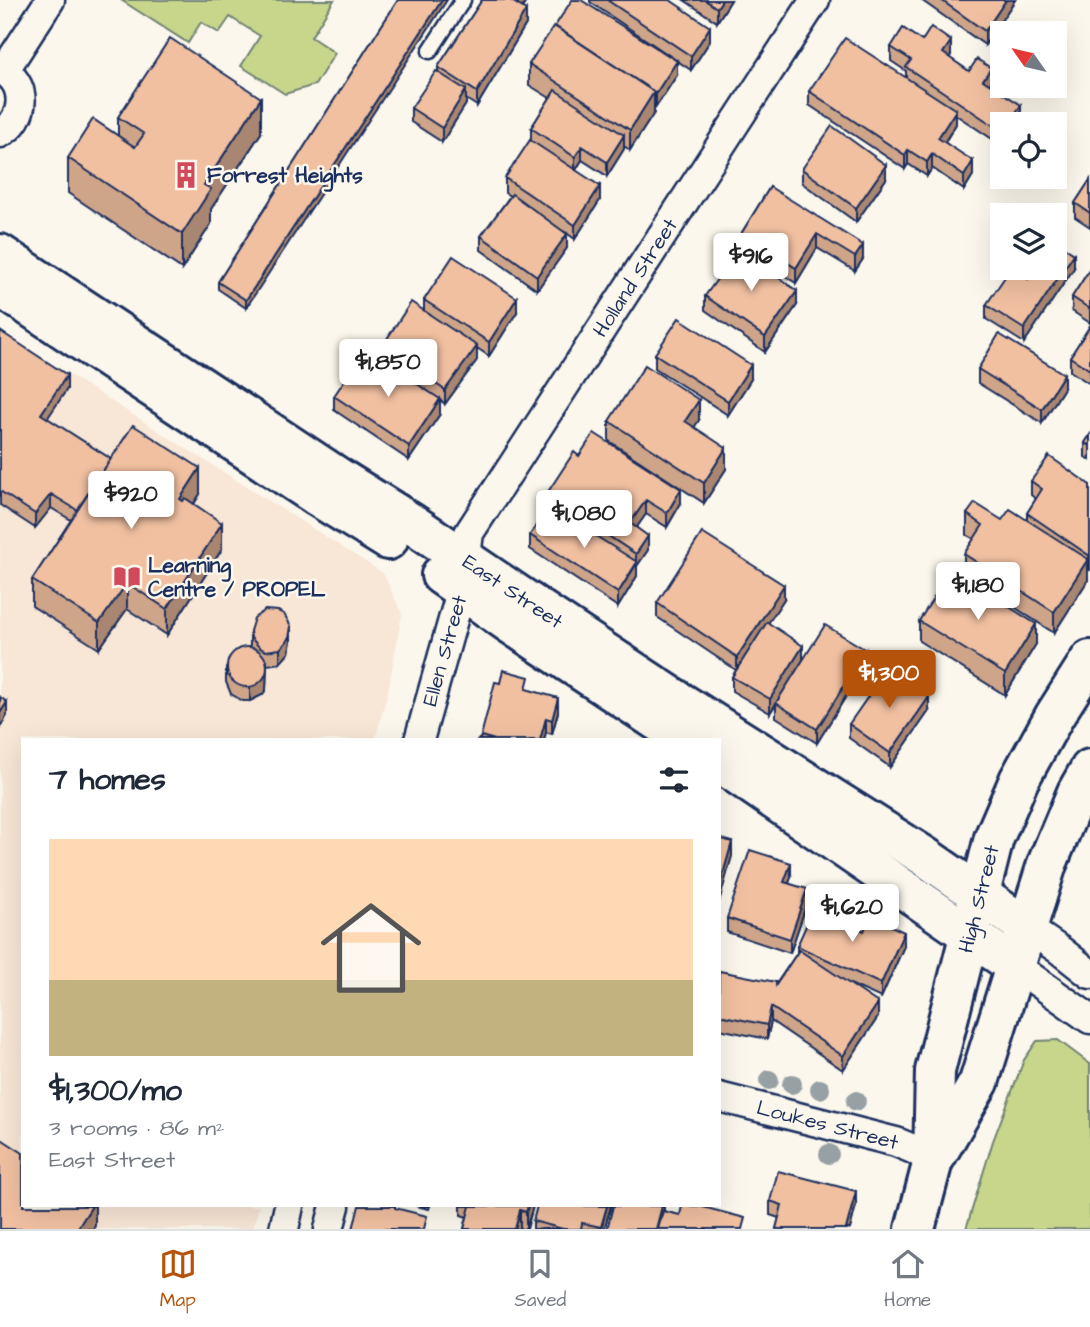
<!DOCTYPE html>
<meta charset="utf-8">
<style>
body{margin:0;font-family:"Architects Daughter",sans-serif;background:#f6f6f7;color:#1f2937;height:100vh;display:flex;flex-direction:column;font-size:26px;white-space:nowrap}
*{box-sizing:border-box;margin:0}
p{font-size:23px;color:#747a83}
.icon{flex:none;width:38px;height:38px;fill:none;stroke:currentColor;stroke-width:2;stroke-linecap:round;stroke-linejoin:round}
.map{position:relative;flex:1;overflow:hidden}
.side{position:absolute;left:21px;top:738px;width:700px;height:469px;display:flex;flex-direction:column;background:#fff;border-radius:0px;box-shadow:0 7px 28px #0002}
.side>*{flex:none}
.needle{width:46px;rotate:304deg}
.buttons{position:absolute;left:990px;top:21px;display:grid;gap:14px}
.buttons a{display:grid;place-items:center;width:77px;height:77px;border-radius:0px;background:#fff;box-shadow:0 7px 28px #0002;font-size:35px}
.price{position:absolute;translate:-50% -60px;padding:0 16px;border-radius:7px;background:#fff;color:#222;font-size:23px;line-height:46px;filter:drop-shadow(0 2px 4px #0008)}
.price::after{content:'';position:absolute;left:50%;top:42px;width:21px;height:16px;margin-left:-10px;background:inherit;clip-path:polygon(0 0,100% 0,50% 100%)}
.price.current{background:#b45309;color:#fff}
ul{padding:0;list-style:none}
li{display:grid;align-content:center;gap:14px;height:371px;padding:0 28px}
li span{display:grid;place-items:center;height:217px;border-radius:0px;color:#555}
li>.icon{margin-inline-start:auto}
span .icon{width:126px;height:126px;fill:#fffc;stroke-width:1}
li b{font-size:30px}
h2{display:flex;justify-content:space-between;align-items:center;height:84px;padding:0 28px;font-size:30px}
.dock{display:flex;justify-content:space-around;align-items:center;height:98px;border-top:2px solid #e0e1e3;background:#fff;font-size:19px;color:#747a83}
.dock a{display:grid;justify-items:center;gap:4px}
.dock .current{color:#b45309}
.map>svg:first-child{display:block}
.built{fill:#f8e6d6}
.green{fill:#c7d68a;stroke:#718274;stroke-width:2}
.lines{fill:none;stroke-linecap:round;stroke-linejoin:round}
.lane-casing{stroke:#1b2f5e;stroke-width:19}
.street-casing{stroke:#1b2f5e;stroke-width:33}
.secondary-casing{stroke:#1b2f5e;stroke-width:44}
.primary-casing{stroke:#1b2f5e;stroke-width:44}
.lane{stroke:#fbf7ec;stroke-width:14}
.street{stroke:#fbf7ec;stroke-width:28}
.secondary{stroke:#fbf7ec;stroke-width:38}
.primary{stroke:#fbf7ec;stroke-width:38}
.tree{fill:#97a0a4}
.wall{fill:#cfa58a;stroke:#1b2f5e;stroke-width:2}
.shaded-wall{fill:#a98671;stroke:#1b2f5e;stroke-width:2}
.building{fill:#f1c0a1;stroke:#1b2f5e;stroke-width:2}
.labels{text-anchor:middle;dominant-baseline:central;stroke-width:5;stroke-linejoin:round;paint-order:stroke}
.poi-label{font-size:21px;font-weight:bold;fill:#1b2f5e;stroke:#fbf7ec;text-anchor:start}
.street-label{font-size:21px;fill:#1b2f5e;stroke:#fbf7ec}
</style>
<div class="map">
<svg width="1090" height="1229" viewBox="0 0 1090 1229">
<rect width="100%" height="100%" fill="#fbf7ec"/>
<filter id="ink" filterUnits="userSpaceOnUse"><feTurbulence type="fractalNoise" baseFrequency=".0143" numOctaves="2"/><feDisplacementMap in="SourceGraphic" scale="14" xChannelSelector="R" yChannelSelector="G"/><feConvolveMatrix kernelMatrix="1 2 1 2 8 2 1 2 1" color-interpolation-filters="sRGB"/></filter>
<g filter="url(#ink)">
<polygon class="built" points="0,331 383,573 402,614 388,691 375,740 23,740 23,1206 259,1206 253,1229 0,1229"/>
<g class="green">
<polygon points="121,0 334,0 311,37 335,53 315,85 285,94 241,66 260,36 230,17 219,33 201,22 188,43"/>
<polygon points="1058,1040 1090,1064 1090,1229 966,1229 993,1141 1024,1060 1037,1041"/>
</g>
<g class="lines">
<defs>
<polyline id="lane" points="430,51 463,0"/>
<g id="street">
<path d="M 0,69 C 28,82 27,119 0,133"/>
<polyline points="4,71 50,0"/>
<path id="s1" d="M 419,740 L 462,588 L 469,533 L 815,0"/>
<polyline points="1026,927 1061,951 1090,974"/>
<polyline points="1014,965 1090,1019"/>
<path id="s2" d="M 719,1097 L 896,1142 L 913,1149 L 933,1161"/>
<polyline points="284,1229 289,1206"/>
<polyline points="329,1229 335,1206"/>
</g>
<g id="secondary">
<path id="s3" d="M 0,254 L 341,479 L 413,524 L 524,599 L 674,698 L 924,856 L 1026,927"/>
<polyline points="0,287 315,495 388,540"/>
<polyline points="441,575 512,625 686,740"/>
<polyline points="719,762 1014,965"/>
</g>
<g id="primary">
<polyline points="936,1156 979,1082 1047,864 1077,792 1090,769"/>
<path id="s4" d="M 915,1229 L 933,1161 L 935,1071 L 994,838 L 1019,780 L 1055,715 L 1090,660"/>
</g>
</defs>
<use href="#lane" class="lane-casing"/>
<use href="#street" class="street-casing"/>
<use href="#secondary" class="secondary-casing"/>
<use href="#primary" class="primary-casing"/>
<use href="#lane" class="lane"/>
<use href="#street" class="street"/>
<use href="#secondary" class="secondary"/>
<use href="#primary" class="primary"/>
</g>
<g class="tree">
<circle cx="769" cy="1080" r="10"/>
<circle cx="792" cy="1084" r="10"/>
<circle cx="820" cy="1089" r="10"/>
<circle cx="856" cy="1101" r="10"/>
<circle cx="829" cy="1154" r="10"/>
</g>
<g class="wall">
<polygon points="398,0 246,308 218,289 218,282"/>
<polygon points="482,0 527,0 522,8 526,24 477,106 466,99 466,104 442,142 411,122 411,108 438,72 438,67"/>
<polygon points="590,0 670,0 710,41 691,70 590,2"/>
<polygon points="684,0 731,0 717,22"/>
<polygon points="921,0 1015,0 985,45"/>
<polygon points="922,41 951,55 949,58 969,71 991,82 989,84 1021,119 1003,146 956,115 956,124 945,142 973,175 964,190 932,168 927,176 908,164 905,169 809,105 809,91 906,77 906,71 891,61 891,47"/>
<polygon points="529,64 677,75 656,107 654,106 654,113 630,150 624,146 624,149 607,176 582,160 576,170 600,200 575,239 565,232 567,248 537,290 481,250 481,236 510,196 505,193 505,178 531,141 531,128 550,98 529,85"/>
<polygon points="118,117 261,133 211,209 211,224 182,269 68,193 68,158 118,135"/>
<polygon points="802,169 886,179 856,222 802,183"/>
<polygon points="1090,180 1090,227 1075,217 1075,203"/>
<polygon points="770,187 863,259 855,271 817,248 796,283 741,248 741,234"/>
<polygon points="1074,268 1024,343 986,319 986,305 1028,279"/>
<polygon points="1090,269 1090,323 1072,311 1072,297"/>
<polygon points="705,296 797,305 765,352 705,310"/>
<polygon points="424,300 517,312 489,356 477,348 477,360 445,404 440,400 440,414 409,460 334,410 334,396 385,372 388,366 381,362 381,348 424,311"/>
<polygon points="1090,326 1090,384 1070,371 1070,357"/>
<polygon points="0,331 67,389 47,418 111,459 200,494 194,504 222,549 167,635 127,609 99,649 32,606 32,580 71,520 51,508 35,528 0,505"/>
<polygon points="655,354 751,379 728,415 655,368"/>
<polygon points="978,369 1064,388 1042,423 978,383"/>
<polygon points="699,420 694,427 726,469 704,503 609,441 609,421"/>
<polygon points="1090,435 1090,460 1085,457 1085,443"/>
<polygon points="579,456 681,503 667,527 646,514 636,528 648,550 637,566 637,576 618,607 530,549 530,535 548,510 546,509 546,495"/>
<polygon points="1031,481 1090,485 1090,570 1088,569 1088,580 1054,633 964,574 964,554 974,539 967,535 967,514 1002,520 1027,520 1027,513 1036,499 1031,495"/>
<polygon points="784,599 768,623 803,660 866,664 817,743 776,717 776,704 770,713 732,691 732,677 736,670 657,617 657,603"/>
<polygon points="919,621 1036,644 1005,695 919,641"/>
<polygon points="250,631 291,640 289,653 280,663 267,665 266,690 262,695 250,701 243,701 231,694 226,682 226,667 250,646"/>
<polygon points="529,690 558,712 552,734 546,732 544,740 478,740"/>
<polygon points="929,711 890,767 849,738 849,724"/>
<polygon points="791,877 789,883 807,903 790,953 727,932 727,918"/>
<polygon points="864,931 904,946 881,998 850,984 878,1017 843,1070 771,1021 767,1039 719,1029 719,971 776,984 797,953 797,946"/>
<polygon points="770,1201 856,1205 850,1229 776,1229 779,1218 770,1215"/>
<polygon points="416,1206 430,1206 429,1209"/>
<polygon points="461,1206 533,1206 527,1229 464,1229 467,1217 461,1215"/>
<polygon points="611,1206 604,1229 533,1229 533,1221"/>
</g>
<g class="shaded-wall">
<polygon points="442,0 447,0 246,308 246,300"/>
<polygon points="518,0 527,0 518,14"/>
<polygon points="722,0 731,0 717,22 717,8"/>
<polygon points="1006,0 1015,0 985,45 985,31"/>
<polygon points="526,10 526,24 477,106 477,92"/>
<polygon points="710,27 710,41 691,70 691,56"/>
<polygon points="951,41 951,55 943,67 943,53"/>
<polygon points="677,61 677,75 656,107 656,93"/>
<polygon points="991,68 991,82 983,94 983,80"/>
<polygon points="466,90 466,104 442,142 442,128"/>
<polygon points="654,92 654,113 630,150 630,130"/>
<polygon points="261,98 261,133 211,209 211,224 182,269 182,234 204,185"/>
<polygon points="1021,105 1021,119 1017,124 1008,124"/>
<polygon points="956,110 956,124 938,152 938,138"/>
<polygon points="624,135 624,149 607,176 607,162"/>
<polygon points="582,146 582,160 575,171 575,157"/>
<polygon points="908,150 908,164 905,169 905,155"/>
<polygon points="932,154 932,168 927,176 927,162"/>
<polygon points="973,161 973,175 964,190 964,176"/>
<polygon points="886,165 886,179 856,222 856,208"/>
<polygon points="600,186 600,200 575,239 575,225"/>
<polygon points="567,234 567,248 537,290 537,276"/>
<polygon points="817,234 817,248 796,283 796,268"/>
<polygon points="863,245 863,259 855,271 855,257"/>
<polygon points="1074,254 1074,268 1024,343 1024,329"/>
<polygon points="797,291 797,305 765,352 765,337"/>
<polygon points="517,298 517,312 489,356 489,342"/>
<polygon points="477,346 477,360 445,404 445,390"/>
<polygon points="751,365 751,379 728,415 728,401"/>
<polygon points="1064,374 1064,388 1042,423 1042,409"/>
<polygon points="67,375 67,389 41,428 41,414"/>
<polygon points="440,399 440,414 409,460 409,446"/>
<polygon points="699,400 699,420 685,442 685,421"/>
<polygon points="726,448 726,469 704,503 704,483"/>
<polygon points="200,468 200,494 180,525 180,499"/>
<polygon points="681,489 681,503 667,527 667,513"/>
<polygon points="51,494 51,508 35,528 35,514"/>
<polygon points="646,500 646,514 630,537 630,523"/>
<polygon points="222,523 222,549 167,635 167,609"/>
<polygon points="648,536 648,550 637,566 637,576 618,607 618,593 636,565 636,554"/>
<polygon points="1088,559 1088,580 1054,633 1054,612"/>
<polygon points="127,583 127,609 99,649 99,623"/>
<polygon points="784,585 784,599 737,671 737,657"/>
<polygon points="1036,624 1036,644 1005,695 1005,674"/>
<polygon points="291,626 291,640 289,653 280,663 280,649"/>
<polygon points="803,646 803,660 770,713 770,699"/>
<polygon points="866,650 866,664 817,743 817,729"/>
<polygon points="267,662 266,690 262,695 250,701 250,687"/>
<polygon points="929,697 929,711 890,767 890,753"/>
<polygon points="558,698 558,712 552,734 552,720"/>
<polygon points="7,702 7,716 0,727 0,713"/>
<polygon points="546,718 546,732 544,740 540,740"/>
<polygon points="732,842 732,856 719,902 719,888"/>
<polygon points="791,863 791,877 784,896 784,882"/>
<polygon points="807,889 807,903 790,953 790,939"/>
<polygon points="904,932 904,946 881,998 881,984"/>
<polygon points="878,1003 878,1017 843,1070 843,1056"/>
<polygon points="771,1007 771,1021 767,1039 767,1025"/>
<polygon points="856,1191 856,1205 850,1229 846,1229"/>
<polygon points="92,1206 95,1206 95,1226 93,1229 77,1229"/>
<polygon points="528,1206 533,1206 526,1229 526,1212"/>
<polygon points="607,1206 611,1206 604,1229 601,1229"/>
<polygon points="662,1206 664,1206 664,1213 660,1229 656,1229"/>
<polygon points="520,1210 520,1229 515,1229"/>
</g>
<g class="building">
<polygon points="398,0 442,0 246,300 218,282"/>
<polygon points="482,0 510,0 526,10 477,92 438,67"/>
<polygon points="572,0 581,0 677,61 656,93 555,26"/>
<polygon points="607,0 670,0 710,27 691,56"/>
<polygon points="705,0 722,0 717,8"/>
<polygon points="941,0 1006,0 985,31"/>
<polygon points="554,26 654,92 630,130 529,64"/>
<polygon points="931,27 951,41 943,53 969,71 977,59 991,68 983,80 1021,105 1008,124 1003,124 1003,132 906,67 911,60 891,47 903,28 922,41"/>
<polygon points="170,38 261,98 204,185 211,189 182,234 68,158 93,119 135,147 144,134 118,117"/>
<polygon points="845,38 956,110 938,138 973,161 964,176 932,154 927,162 908,150 905,155 809,91"/>
<polygon points="436,71 466,90 442,128 411,108"/>
<polygon points="555,90 624,135 607,162 582,146 575,157 531,128"/>
<polygon points="832,126 886,165 856,208 802,169"/>
<polygon points="530,140 600,186 575,225 505,178"/>
<polygon points="1090,180 1090,213 1075,203"/>
<polygon points="770,187 863,245 855,257 817,234 796,268 741,234"/>
<polygon points="512,194 567,234 537,276 481,236"/>
<polygon points="1055,241 1074,254 1024,329 986,305 1011,268 1028,279 1035,268 1055,268"/>
<polygon points="739,249 797,291 765,337 705,296"/>
<polygon points="453,256 517,298 489,342 424,300"/>
<polygon points="1090,269 1090,309 1072,297"/>
<polygon points="411,302 477,346 445,390 381,348"/>
<polygon points="679,318 751,365 728,401 655,354"/>
<polygon points="1090,326 1090,370 1070,357"/>
<polygon points="0,331 67,375 41,414 111,459 77,510 51,494 35,514 0,491"/>
<polygon points="999,334 1064,374 1042,409 978,369"/>
<polygon points="361,356 385,372 388,365 440,399 409,446 334,396"/>
<polygon points="645,365 699,400 685,421 726,448 704,483 609,421"/>
<polygon points="133,425 200,468 180,499 183,501 185,498 222,523 167,609 127,583 99,623 32,580"/>
<polygon points="594,433 681,489 667,513 646,500 630,523 648,536 636,554 546,495 574,452 579,456"/>
<polygon points="1090,435 1090,446 1085,443"/>
<polygon points="1049,456 1090,485 1090,556 1027,513 1042,489 1031,481"/>
<polygon points="975,503 1002,520 1010,509 1088,559 1054,612 964,554 983,525 967,514"/>
<polygon points="550,507 637,562 618,593 530,535"/>
<polygon points="702,533 784,585 737,657 657,603"/>
<polygon points="951,570 1036,624 1005,674 919,621"/>
<polygon points="265,610 278,611 284,614 291,626 289,639 280,649 266,651 260,648 251,638 250,631 254,618"/>
<polygon points="767,622 803,646 770,699 732,677"/>
<polygon points="825,625 866,650 817,729 776,703"/>
<circle cx="247" cy="667" r="20"/>
<polygon points="888,668 929,697 890,753 849,724"/>
<polygon points="503,670 529,677 526,689 558,698 552,720 546,718 540,740 495,740 481,736 495,682 500,683"/>
<polygon points="0,697 7,702 0,713"/>
<polygon points="719,838 732,842 719,888"/>
<polygon points="750,850 791,863 784,882 807,889 790,939 727,918"/>
<polygon points="814,908 864,931 870,916 904,932 881,984 797,946"/>
<polygon points="799,950 878,1003 843,1056 771,1007 767,1025 719,1015 719,971 776,982 776,985"/>
<polygon points="0,1138 23,1153 23,1206 92,1206 77,1229 0,1229"/>
<polygon points="778,1171 856,1191 846,1229 776,1229 782,1205 770,1201"/>
<polygon points="359,1206 395,1206 395,1208 427,1216 424,1229 353,1229"/>
<polygon points="470,1206 528,1206 526,1212 520,1210 515,1229 464,1229"/>
<polygon points="537,1206 607,1206 601,1227 582,1223 581,1229 563,1229 533,1221"/>
<polygon points="613,1206 662,1206 656,1229 607,1229"/>
<polygon points="682,1206 699,1206 745,1218 742,1229 658,1229 663,1211 680,1215"/>
</g>
</g>
<defs>
<symbol id="building-bare" viewBox="-9 -9 18 18"><path d="M-4-6H4V6H1V3H-1V6H-4ZM-2.5-4.3h1.7v1.8h-1.7ZM.8-4.3h1.7v1.8H.8ZM-2.5-1h1.7V.8h-1.7ZM.8-1h1.7V.8H.8Z" fill="#d1495b" stroke="#fbf7ec" stroke-width="2.5" paint-order="stroke"/></symbol>
<symbol id="library-bare" viewBox="-9 -9 18 18"><path d="M-6-4Q-3-5.5-.7-3.5V5Q-3 3-6 4ZM6-4Q3-5.5 .7-3.5V5Q3 3 6 4Z" fill="#d1495b" stroke="#fbf7ec" stroke-width="2.5" paint-order="stroke"/></symbol>
</defs>
<g fill-rule="evenodd">
<use href="#building-bare" x="167" y="156" width="38" height="38"/>
<use href="#library-bare" x="108" y="558" width="38" height="38"/>
</g>
<g class="labels">
<g class="poi-label">
<text x="207" y="175">Forrest Heights</text>
<text x="148" y="565">Learning<tspan x="148" dy="24">Centre / PROPEL</tspan></text>
</g>
<g class="street-label">
<text stroke="none"><textPath href="#s1" startOffset="518">Holland Street</textPath></text>
<text stroke="none"><textPath href="#s3" startOffset="614">East Street</textPath></text>
<text stroke="none"><textPath href="#s1" startOffset="93">Ellen Street</textPath></text>
<text stroke="none"><textPath href="#s4" startOffset="338">High Street</textPath></text>
<text stroke="none"><textPath href="#s2" startOffset="112">Loukes Street</textPath></text>
</g>
</g>
</svg>
<div class="buttons">
<a><svg class="needle" viewBox="-14 -14 28 28"><path d="M0-13l5 13h-10z" fill="#e53935"/><path d="M0 13l5-13h-10z" fill="#747a83"/></svg></a>
<a><svg class="icon" aria-label="locate" viewBox="0 0 24 24"><circle cx="12" cy="12" r="6"/><path d="M12 2v4M12 18v4M2 12h4M18 12h4"/></svg></a>
<a><svg class="icon" aria-label="layers" viewBox="0 0 24 24"><path d="M12 4l9 5-9 5-9-5zM3 14l9 5 9-5"/></svg></a>
</div>
<b class="price" style="left:751px;top:293px">$916</b>
<b class="price" style="left:388px;top:399px">$1,850</b>
<b class="price" style="left:131px;top:531px">$920</b>
<b class="price" style="left:584px;top:550px">$1,080</b>
<b class="price" style="left:978px;top:622px">$1,180</b>
<b class="price current" style="left:889px;top:710px">$1,300</b>
<b class="price" style="left:852px;top:944px">$1,620</b>
<section class="side">
<h2>7 homes<svg class="icon" aria-label="filters" viewBox="0 0 24 24"><path d="M4 7h16M4 17h16"/><circle cx="9" cy="7" r="2"/><circle cx="15" cy="17" r="2"/></svg></h2>
<ul>
<li><span style="background:linear-gradient(#ffd9b3 65%,#c2b280 0)"><svg class="icon" aria-label="home" viewBox="0 0 24 24"><path d="M3 11l9-7 9 7M6 9v11h12V9"/></svg></span><div><b>$1,300/mo</b><p>3 rooms · 86 m²</p><p>East Street</p></div></li>
</ul>
</section>
</div>
<nav class="dock">
<a class="current"><svg class="icon" aria-label="map" viewBox="0 0 24 24"><path d="M3 6l6-2 6 2 6-2v14l-6 2-6-2-6 2zM9 4v14M15 6v14"/></svg>Map</a>
<a><svg class="icon" aria-label="saved" viewBox="0 0 24 24"><path d="M7 4h10v16l-5-4-5 4z"/></svg>Saved</a>
<a><svg class="icon" aria-label="home" viewBox="0 0 24 24"><path d="M3 11l9-7 9 7M6 9v11h12V9"/></svg>Home</a>
</nav>
